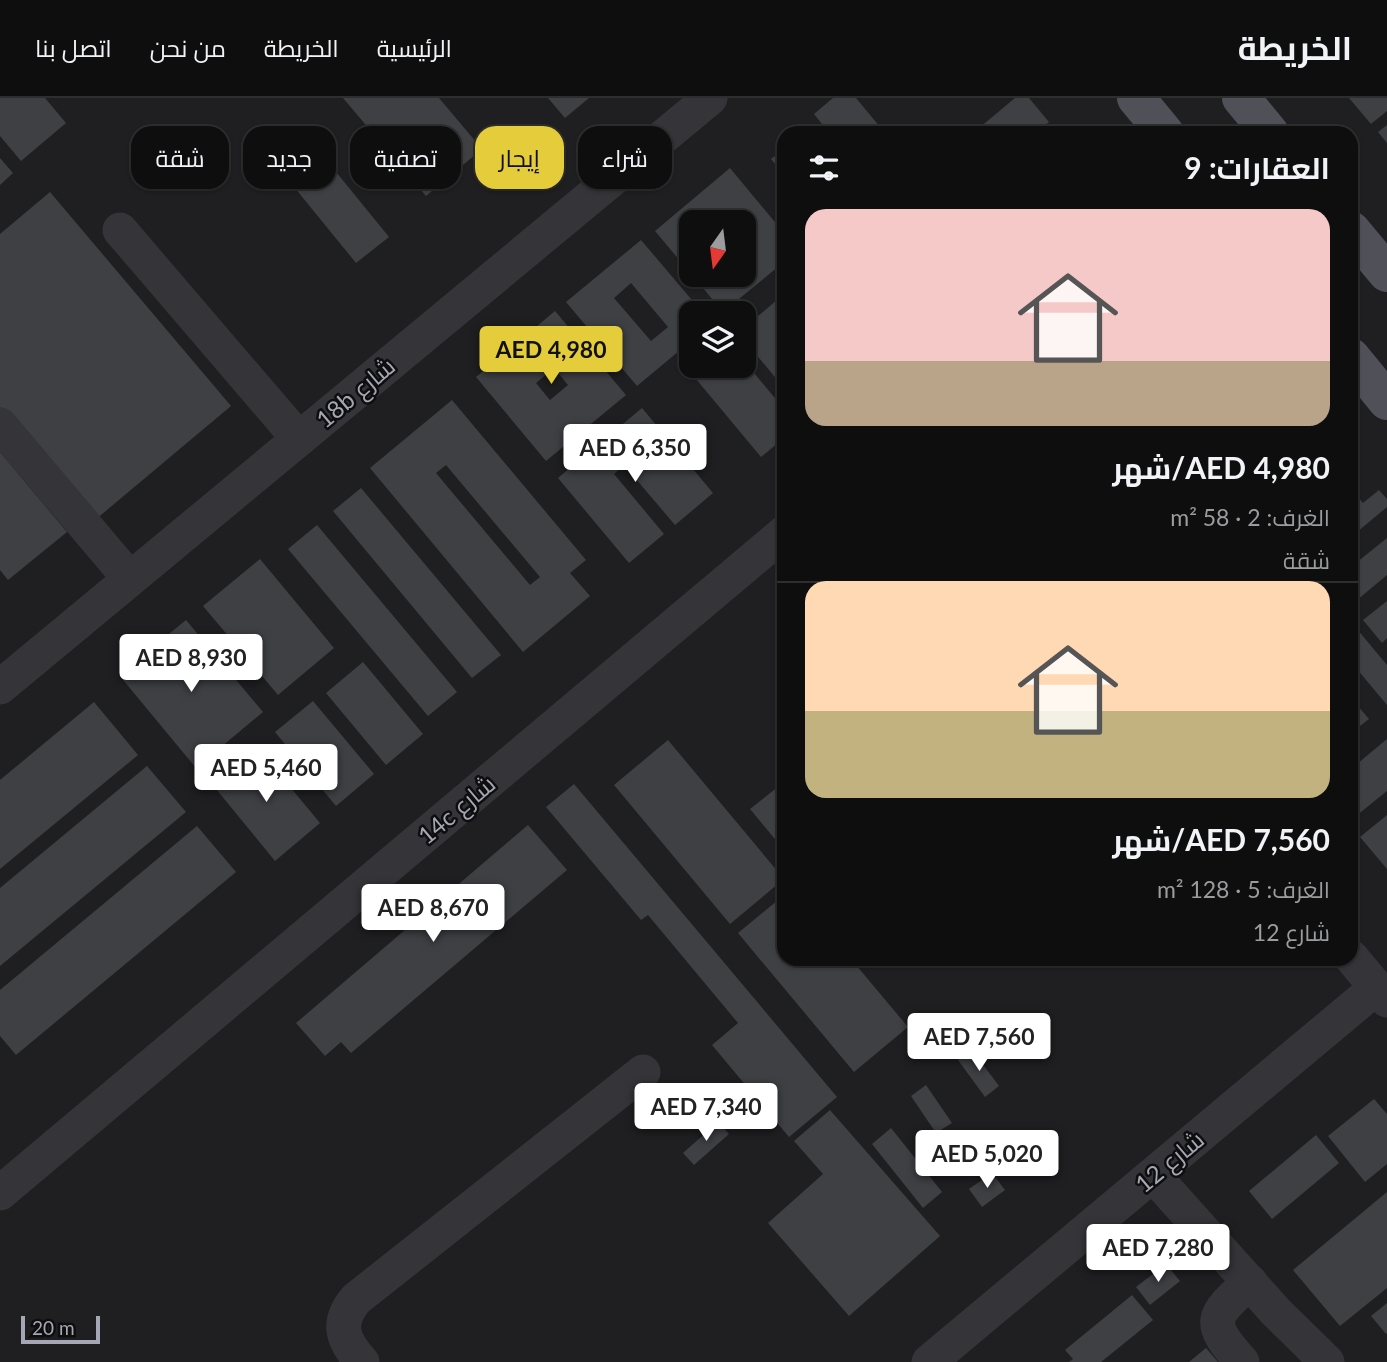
<!DOCTYPE html>
<html lang="ar">
<meta charset="utf-8">
<style>
body{margin:0;font-family:Lato,Cairo,sans-serif;background:#1c1c1d;color:#f1f3f6;direction:rtl;height:100vh;display:flex;flex-direction:column;font-size:26px;white-space:nowrap}
*{box-sizing:border-box;margin:0}
p{font-size:23px;color:#9b9c9e}
.icon{flex:none;width:38px;height:38px;fill:none;stroke:currentColor;stroke-width:2;stroke-linecap:round;stroke-linejoin:round}
.map{position:relative;flex:1;overflow:hidden;direction:ltr}
.details{position:absolute;left:777px;top:28px;width:581px;height:840px;display:flex;flex-direction:column;background:#0e0e0f;border-radius:21px;box-shadow:0 2px 5px #0004,0 0 0 2px #2e2e2f;direction:rtl}
.details>*{flex:none}
.top-card{position:absolute;left:21px;top:28px;width:651px;height:63px;direction:rtl;display:flex;gap:14px}
.needle{width:46px;rotate:194deg}
.tools{position:absolute;left:679px;top:112px;display:grid;gap:14px}
.tools a{display:grid;place-items:center;width:77px;height:77px;border-radius:14px;background:#0e0e0f;box-shadow:0 2px 5px #0004,0 0 0 2px #2e2e2f;font-size:35px}
.scale{position:absolute;left:21px;bottom:18px;width:79px;box-sizing:border-box;padding-left:7px;border:4px solid #a5a7b4;border-top:0;font-size:19px;line-height:24px;white-space:nowrap;color:#a5a7b4;-webkit-text-stroke:5px #0e0e0f;paint-order:stroke}
.price{position:absolute;translate:-50% -60px;padding:0 16px;border-radius:7px;background:#fff;color:#222;font-size:23px;line-height:46px;filter:drop-shadow(0 2px 4px #0008)}
.price::after{content:'';position:absolute;left:50%;top:42px;width:21px;height:16px;margin-left:-10px;background:inherit;clip-path:polygon(0 0,100% 0,50% 100%)}
.price.active{background:#e5cc3a;color:#111}
ul{padding:0;list-style:none}
li{display:grid;align-content:center;gap:14px;height:371px;padding:0 28px}
li+li{border-top:2px solid #2e2e2f}
li span{display:grid;place-items:center;height:217px;border-radius:21px;color:#555}
li>.icon{margin-inline-start:auto}
span .icon{width:126px;height:126px;fill:#fffc;stroke-width:1}
li b{font-size:30px}
h2{display:flex;justify-content:space-between;align-items:center;height:84px;padding:0 28px;font-size:30px}
.chip{padding:0 24px;border-radius:21px;background:#0e0e0f;box-shadow:0 2px 5px #0004,0 0 0 2px #2e2e2f;font-size:24px;line-height:63px}
.chip.active{background:#e5cc3a;color:#111}
header{display:flex;align-items:center;gap:42px;box-sizing:border-box;height:98px;padding:0 35px;background:#0e0e0f;border-bottom:2px solid #2e2e2f}
header strong{font-size:33px}
nav{display:flex;gap:38px;margin-inline-start:auto;font-size:24px}
.map>svg:first-child{display:block}
.built{fill:#1f1f21;fill-rule:evenodd}
.building{fill:#3f4044;fill-rule:evenodd}
.lines{fill:none;stroke-linecap:round;stroke-linejoin:round}
.minor{stroke:#343439;stroke-width:35}
.major{stroke:#505058;stroke-width:38}
.labels{text-anchor:middle;dominant-baseline:central;stroke-width:5;stroke-linejoin:round;paint-order:stroke}
.street-label{font-size:24px;fill:#a5a7b4;stroke:#0e0e0f}
</style>
<header>
<strong>الخريطة</strong>
<nav><a>الرئيسية</a><a>الخريطة</a><a>من نحن</a><a>اتصل بنا</a></nav>
</header>
<div class="map">
<svg width="1387" height="1264" viewBox="0 0 1387 1264">
<rect width="100%" height="100%" fill="#131314"/>
<path class="built" d="M 0,0 L 1387,0 L 1387,1264 L 0,1264 ZM 784,35 L 1351,35 L 1351,861 L 784,861 ZM 691,124 L 744,124 L 744,177 L 691,177 ZM 691,215 L 744,215 L 744,268 L 691,268 Z"/>
<g class="building">
<polygon points="0,0 45,0 66,25 21,63 0,38"/>
<polygon points="343,0 439,0 482,51 426,98"/>
<polygon points="548,0 589,0 565,20"/>
<polygon points="833,0 856,0 885,35 829,35 814,16"/>
<polygon points="1015,0 1029,0 1049,24 1036,35 973,35"/>
<polygon points="1349,0 1387,0 1387,13 1371,26"/>
<polygon points="1387,27 1387,45 1378,34"/>
<polygon points="310,42 389,139 356,165 277,68"/>
<polygon points="784,51 784,77 771,61"/>
<polygon points="0,60 13,75 0,87"/>
<polygon points="730,70 784,135 784,164 723,214 692,177 744,177 744,167 752,159 744,149 744,124 723,124 720,120 715,124 691,124 691,176 655,133"/>
<polygon points="50,94 231,308 95,422 0,309 0,136"/>
<path d="M 641,142 L 703,215 L 691,215 L 691,243 L 637,288 L 566,204 ZM 631,185 L 668,229 L 651,243 L 614,200 Z"/>
<polygon points="784,196 784,290 744,242 744,230"/>
<path d="M 555,213 L 626,297 L 546,363 L 476,279 ZM 554,270 L 568,287 L 550,302 L 536,285 Z"/>
<polygon points="744,263 784,311 784,340 761,359 691,275 700,268 744,268"/>
<path d="M 452,302 L 586,462 L 570,475 L 590,498 L 523,554 L 370,370 ZM 446,367 L 540,479 L 530,487 L 436,375 Z"/>
<polygon points="642,310 713,395 675,427 624,367 614,376 664,436 629,465 558,380"/>
<polygon points="0,354 67,434 8,482 0,472"/>
<polygon points="361,390 501,557 472,580 333,413"/>
<polygon points="1379,392 1387,401 1387,409 1351,439 1351,401 1356,397 1363,405"/>
<polygon points="317,427 457,594 428,618 288,451"/>
<polygon points="1387,440 1387,477 1351,507 1351,469"/>
<polygon points="260,461 334,550 278,597 203,508"/>
<polygon points="1387,503 1387,540 1382,545 1363,522"/>
<polygon points="186,522 263,614 196,670 119,577"/>
<polygon points="1351,524 1387,567 1387,607 1351,564"/>
<polygon points="363,564 423,636 386,667 326,595"/>
<polygon points="1351,600 1369,621 1351,635"/>
<polygon points="313,603 374,676 336,708 275,634"/>
<polygon points="94,604 138,657 0,771 0,682"/>
<polygon points="1387,641 1387,693 1351,722 1351,671"/>
<polygon points="668,642 784,781 730,826 614,687"/>
<polygon points="257,649 320,725 275,763 212,686"/>
<polygon points="147,668 186,714 0,868 0,790"/>
<polygon points="784,684 784,752 750,711"/>
<polygon points="574,686 837,999 789,1039 712,947 738,925 648,817 641,822 546,709"/>
<polygon points="1387,717 1387,771 1360,739"/>
<polygon points="528,727 567,772 351,955 341,944 325,958 296,925"/>
<polygon points="197,728 236,774 16,957 0,938 0,892"/>
<polygon points="784,797 784,861 851,861 908,929 854,974 738,835"/>
<polygon points="972,952 999,988 985,999 958,962"/>
<polygon points="926,987 952,1025 936,1035 911,998"/>
<polygon points="1374,1001 1387,1016 1387,1066 1365,1084 1328,1038"/>
<polygon points="830,1012 940,1138 849,1218 768,1125 823,1076 794,1043"/>
<polygon points="718,1024 729,1036 694,1067 683,1055"/>
<polygon points="891,1030 942,1094 923,1110 872,1046"/>
<polygon points="1316,1037 1339,1065 1272,1121 1249,1093"/>
<polygon points="992,1075 1005,1092 982,1109 969,1091"/>
<polygon points="1387,1094 1387,1190 1340,1228 1293,1172"/>
<polygon points="1166,1166 1180,1183 1150,1207 1136,1189"/>
<polygon points="1132,1197 1153,1222 1101,1264 1069,1264 1073,1261 1065,1252"/>
<polygon points="1387,1205 1387,1235 1386,1236 1371,1218"/>
<polygon points="1206,1250 1218,1264 1189,1264"/>
</g>
<g class="lines">
<g class="minor">
<polyline points="120,132 299,341"/>
<polyline points="0,327 130,481"/>
<polyline points="0,589 710,0"/>
<polyline points="1351,859 1387,902"/>
<polyline points="1153,1077 1276,1214 1327,1264"/>
<polyline points="0,1095 784,435"/>
<path d="M 362,1264 C 342,1242 336,1225 356,1201 L 643,974"/>
<polyline points="929,1264 1376,890"/>
<path d="M 1242,1264 C 1206,1224 1211,1218 1250,1184"/>
</g>
<g class="major">
<polyline points="1136,0 1165,35"/>
<polyline points="1241,0 1270,35"/>
<polyline points="1351,132 1387,175"/>
<polyline points="1351,259 1387,303"/>
</g>
</g>
<g class="labels">
<g class="street-label">
<text transform="translate(355 294) rotate(-40)">18b شارع</text>
<text transform="translate(456 711) rotate(-40)">14c شارع</text>
<text transform="translate(1169 1063) rotate(-40)">شارع 12</text>
</g>
</g>
</svg>
<div class="tools">
<a><svg class="needle" viewBox="-14 -14 28 28"><path d="M0-13l5 13h-10z" fill="#e53935"/><path d="M0 13l5-13h-10z" fill="#9b9c9e"/></svg></a>
<a><svg class="icon" aria-label="layers" viewBox="0 0 24 24"><path d="M12 4l9 5-9 5-9-5zM3 14l9 5 9-5"/></svg></a>
</div>
<div class="scale">20 m</div>
<b class="price active" style="left:551px;top:288px">AED 4,980</b>
<b class="price" style="left:635px;top:386px">AED 6,350</b>
<b class="price" style="left:191px;top:596px">AED 8,930</b>
<b class="price" style="left:266px;top:706px">AED 5,460</b>
<b class="price" style="left:433px;top:846px">AED 8,670</b>
<b class="price" style="left:979px;top:975px">AED 7,560</b>
<b class="price" style="left:706px;top:1045px">AED 7,340</b>
<b class="price" style="left:987px;top:1092px">AED 5,020</b>
<b class="price" style="left:1158px;top:1186px">AED 7,280</b>
<div class="top-card">
<a class="chip">شراء</a>
<a class="chip active">إيجار</a>
<a class="chip">تصفية</a>
<a class="chip">جديد</a>
<a class="chip">شقة</a>
</div>
<section class="details">
<h2>العقارات: 9<svg class="icon" aria-label="filters" viewBox="0 0 24 24"><path d="M4 7h16M4 17h16"/><circle cx="9" cy="7" r="2"/><circle cx="15" cy="17" r="2"/></svg></h2>
<ul>
<li><span style="background:linear-gradient(#f6c9c9 70%,#b9a48a 0)"><svg class="icon" aria-label="home" viewBox="0 0 24 24"><path d="M3 11l9-7 9 7M6 9v11h12V9"/></svg></span><div><b>AED 4,980/شهر</b><p>الغرف: 2 · 58 m²</p><p>شقة</p></div></li>
<li><span style="background:linear-gradient(#ffd9b3 60%,#c2b280 0)"><svg class="icon" aria-label="home" viewBox="0 0 24 24"><path d="M3 11l9-7 9 7M6 9v11h12V9"/></svg></span><div><b>AED 7,560/شهر</b><p>الغرف: 5 · 128 m²</p><p>شارع 12</p></div></li>
</ul>
</section>
</div>
